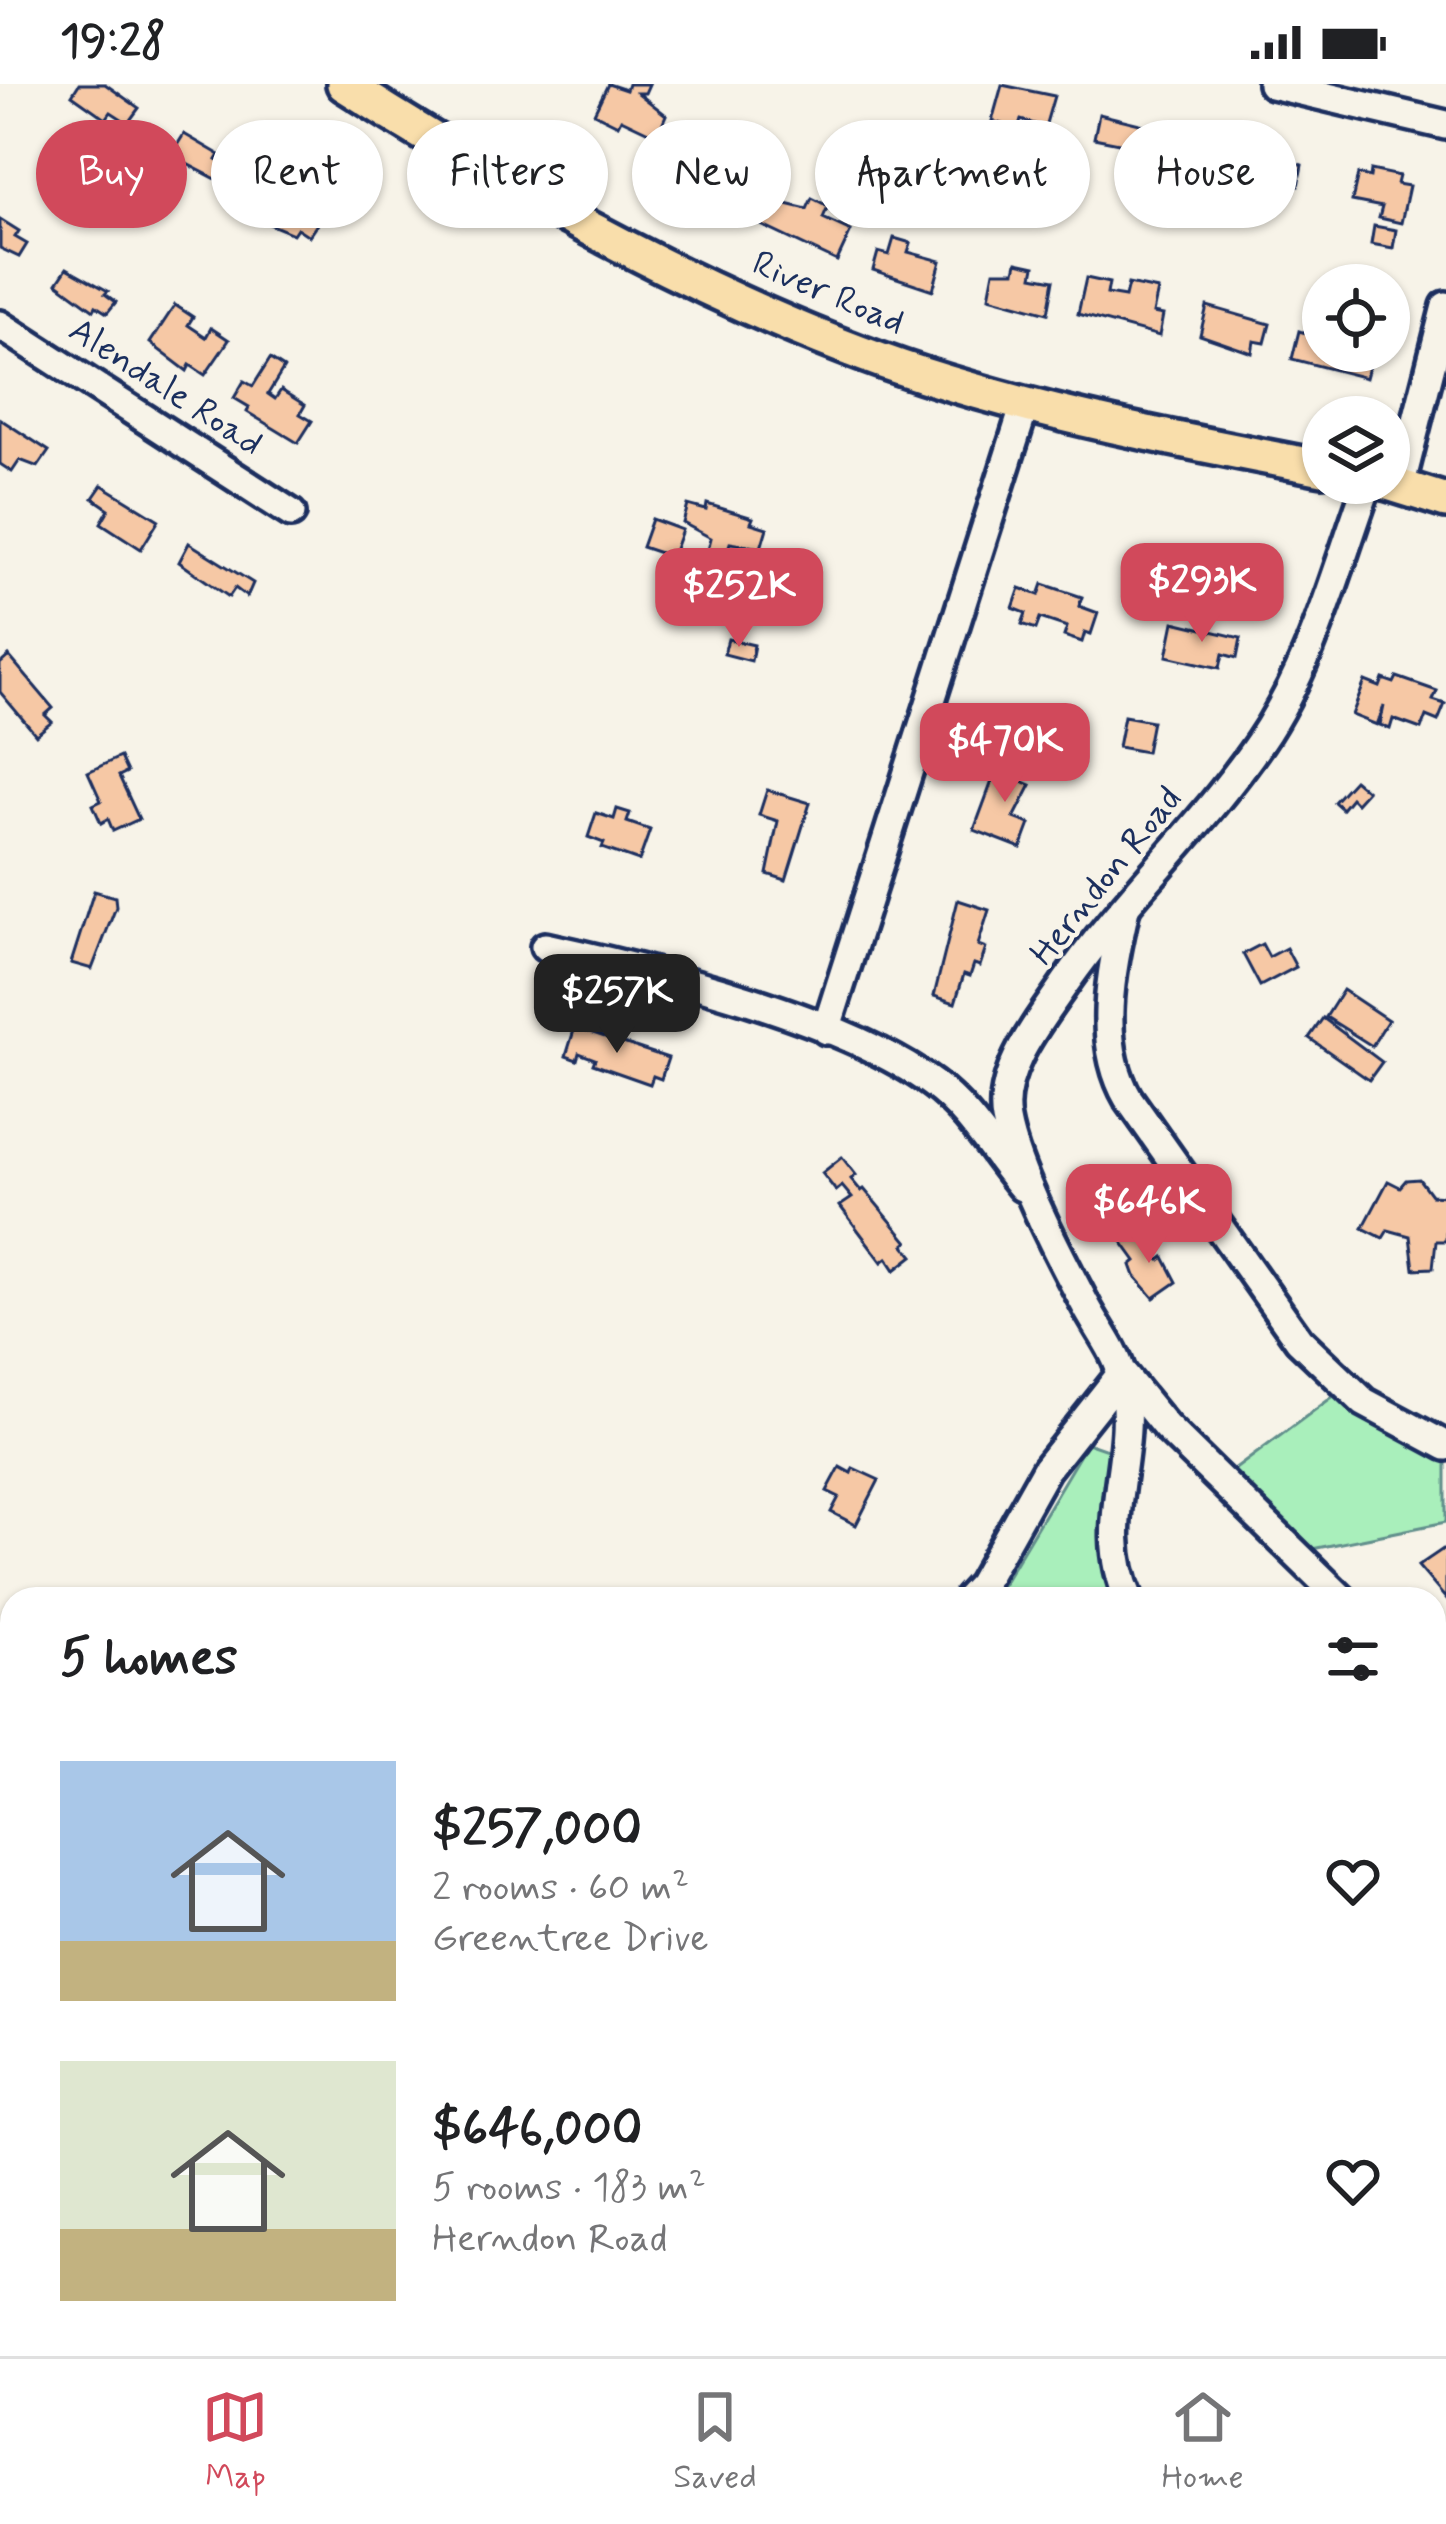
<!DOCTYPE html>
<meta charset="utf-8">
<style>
body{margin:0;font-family:Mynerve,sans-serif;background:#f2f2f2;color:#202124;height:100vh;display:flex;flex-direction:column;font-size:45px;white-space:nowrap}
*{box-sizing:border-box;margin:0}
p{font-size:39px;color:#757577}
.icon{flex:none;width:66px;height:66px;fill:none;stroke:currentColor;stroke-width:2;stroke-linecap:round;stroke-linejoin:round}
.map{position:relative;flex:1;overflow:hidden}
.sheet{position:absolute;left:0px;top:1503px;width:1446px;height:771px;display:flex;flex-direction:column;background:#fff;border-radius:36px 36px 0 0;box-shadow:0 3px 9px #0004}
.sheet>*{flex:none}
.hud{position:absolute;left:36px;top:36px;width:1374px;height:108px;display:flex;gap:24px}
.tools{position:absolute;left:1302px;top:180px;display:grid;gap:24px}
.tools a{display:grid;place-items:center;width:108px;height:108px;border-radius:50%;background:#fff;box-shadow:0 3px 9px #0004;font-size:60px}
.price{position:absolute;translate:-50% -102px;padding:0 27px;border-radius:24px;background:#d1495b;color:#fff;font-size:39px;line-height:78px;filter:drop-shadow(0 3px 6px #0008)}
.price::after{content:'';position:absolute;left:50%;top:72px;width:36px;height:27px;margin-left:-18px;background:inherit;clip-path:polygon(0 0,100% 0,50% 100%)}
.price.current{background:#222;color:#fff}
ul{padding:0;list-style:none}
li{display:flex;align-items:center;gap:36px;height:300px;padding:0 60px}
li span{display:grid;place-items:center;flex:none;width:336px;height:240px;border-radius:0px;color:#555}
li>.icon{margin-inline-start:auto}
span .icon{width:144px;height:144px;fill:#fffc;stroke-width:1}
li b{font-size:51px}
h2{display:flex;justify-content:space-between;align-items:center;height:144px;padding:0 60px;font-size:51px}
.chip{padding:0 42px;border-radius:54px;background:#fff;box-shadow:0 3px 9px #0004;font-size:42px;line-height:108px}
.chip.current{background:#d1495b;color:#fff}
.status{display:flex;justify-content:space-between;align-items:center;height:84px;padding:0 60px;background:#fff;direction:ltr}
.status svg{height:33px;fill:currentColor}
.menu{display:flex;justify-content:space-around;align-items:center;height:168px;border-top:3px solid #e0e0e0;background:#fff;font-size:33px;color:#757577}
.menu a{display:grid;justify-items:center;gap:6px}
.menu .current{color:#d1495b}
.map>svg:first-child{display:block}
.green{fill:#a9efbb;stroke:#628f8c;stroke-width:3}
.building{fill:#f6c8a5;stroke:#1b2f5e;stroke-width:3}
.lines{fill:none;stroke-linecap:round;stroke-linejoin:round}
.minor-casing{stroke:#1b2f5e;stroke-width:36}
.major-casing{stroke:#1b2f5e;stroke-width:42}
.minor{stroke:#f7f3e8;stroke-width:27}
.major{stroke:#f9deab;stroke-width:33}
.labels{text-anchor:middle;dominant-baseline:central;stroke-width:9;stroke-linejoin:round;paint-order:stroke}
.street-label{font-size:36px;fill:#1b2f5e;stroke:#f7f3e8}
</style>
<div class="status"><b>19:28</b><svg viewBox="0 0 49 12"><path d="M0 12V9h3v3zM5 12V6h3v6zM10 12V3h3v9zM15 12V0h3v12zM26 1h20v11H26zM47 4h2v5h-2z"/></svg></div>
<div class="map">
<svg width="1446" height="2272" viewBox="0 0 1446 2272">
<rect width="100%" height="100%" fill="#f7f3e8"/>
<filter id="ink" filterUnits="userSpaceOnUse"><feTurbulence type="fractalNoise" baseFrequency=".00833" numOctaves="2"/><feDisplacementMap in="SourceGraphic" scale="24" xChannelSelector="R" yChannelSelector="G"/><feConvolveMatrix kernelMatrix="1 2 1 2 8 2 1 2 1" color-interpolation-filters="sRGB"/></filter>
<g filter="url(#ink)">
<g class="green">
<polygon points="1335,1311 1446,1363 1446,1438 1307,1466 1234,1386"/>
<polygon points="1087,1359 1113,1368 1117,1515 994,1515"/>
<polygon points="1051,2262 1259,2262 1258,2272 1045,2272"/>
</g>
<g class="building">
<polygon points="79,0 105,0 139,24 128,39 111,28 106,35 72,11"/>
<polygon points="608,0 626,6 628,0 649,0 645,9 638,9 666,31 657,52 621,35 618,41 594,29"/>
<polygon points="1002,1 1054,12 1045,43 1021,36 1018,45 992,37"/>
<polygon points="1099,30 1181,50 1176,73 1146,67 1145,76 1127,72 1129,61 1094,54"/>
<polygon points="184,50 220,71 217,76 229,84 220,97 183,78 172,94 161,87"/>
<polygon points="716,52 727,58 723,72 738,80 726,102 680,78 692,55 707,63"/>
<polygon points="1220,54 1302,81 1298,102 1277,97 1275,111 1261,107 1263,95 1215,85"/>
<polygon points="117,55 139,68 124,92 102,78"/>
<polygon points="1371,86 1399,92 1397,100 1409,102 1401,139 1379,134 1382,123 1352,117 1358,90 1370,93"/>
<polygon points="264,105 307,127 304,132 317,140 309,152 297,144 293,150 267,139 274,128 256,118"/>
<polygon points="812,114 828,122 823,134 851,147 837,177 759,140 770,116 807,125"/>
<polygon points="0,135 19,147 15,153 27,160 19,173 0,164"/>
<polygon points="1374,142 1396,146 1393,164 1371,160"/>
<polygon points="894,154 911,159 908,168 941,177 933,206 873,186 878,168 889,171"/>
<polygon points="1017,178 1035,182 1033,192 1054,196 1048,229 989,213 994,187 1015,187"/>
<polygon points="67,184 108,207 105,210 116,218 107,229 96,222 94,226 57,199"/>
<polygon points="1086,194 1109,199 1107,210 1125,213 1128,200 1158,206 1153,229 1163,231 1159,252 1078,230"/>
<polygon points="175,221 193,233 188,241 206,253 211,244 229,256 205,291 190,281 187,287 150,259"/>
<polygon points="1207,222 1270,240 1265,259 1254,257 1252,269 1200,251"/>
<polygon points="1299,247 1323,254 1323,267 1354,267 1371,275 1366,294 1292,275"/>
<polygon points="270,275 284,284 268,310 275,315 281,306 305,321 300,330 312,337 298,359 247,328 249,323 234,314 244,297 253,302"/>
<polygon points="0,335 49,367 38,383 20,376 12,388 0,380"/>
<polygon points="102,401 159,436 141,465 101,439 109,425 93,414"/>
<polygon points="707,420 753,434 751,439 767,444 761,464 730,459 726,471 708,466 711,454 683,439 688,421 706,426"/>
<polygon points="652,435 682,446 672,473 642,463"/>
<polygon points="189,459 253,499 247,513 235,504 229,513 179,478"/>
<polygon points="1043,500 1082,513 1079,522 1098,529 1091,550 1085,548 1082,558 1064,552 1067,543 1040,534 1036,545 1022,540 1026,529 1013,524 1020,504 1039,511"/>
<polygon points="1174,538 1241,554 1237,574 1223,570 1220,584 1167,572"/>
<polygon points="728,555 754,561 751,577 724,570"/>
<polygon points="9,572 53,624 45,631 52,638 36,651 0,608 0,580"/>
<polygon points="1397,593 1437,607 1433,616 1445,620 1438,637 1426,632 1421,645 1393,635 1390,645 1380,641 1384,622 1377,641 1352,631 1365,597 1380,603 1383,595 1394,599"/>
<polygon points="1124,632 1152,637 1146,668 1118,663"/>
<polygon points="120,673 127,688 119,692 139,735 113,747 108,735 101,739 93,721 101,717 88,688"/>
<polygon points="1001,673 1028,683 1022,697 1031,701 1014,734 1030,740 1021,764 974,746"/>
<polygon points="1354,696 1367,707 1356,719 1351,714 1342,725 1334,718"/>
<polygon points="767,706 810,719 786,796 767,790 778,737 759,731"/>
<polygon points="617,725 630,729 627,738 650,746 639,777 602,764 604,759 588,753 596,729 614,735"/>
<polygon points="94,807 115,813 116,823 92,885 71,879"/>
<polygon points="958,816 989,826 978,861 986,864 980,882 974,880 970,892 964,890 955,919 934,912"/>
<polygon points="1262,860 1269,873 1286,864 1296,883 1260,902 1243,870"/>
<polygon points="1343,906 1388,936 1372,962 1326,933"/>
<polygon points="1323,934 1382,978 1369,996 1309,954"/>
<polygon points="575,943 668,974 661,995 653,992 650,1000 593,980 595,975 579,969 577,976 566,972"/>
<polygon points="842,1073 856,1091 851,1095 861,1107 864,1105 908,1158 904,1161 913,1172 895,1186 887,1174 882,1178 840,1122 852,1114 842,1102 836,1107 822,1089"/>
<polygon points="1419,1095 1431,1111 1446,1112 1446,1157 1436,1157 1433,1184 1414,1185 1410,1152 1388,1146 1383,1154 1363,1144 1388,1097 1400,1103 1406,1096"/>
<polygon points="1138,1144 1150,1167 1160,1176 1164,1173 1177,1198 1154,1214 1135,1192 1131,1181 1136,1177 1121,1156"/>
<polygon points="840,1383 851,1389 853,1384 879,1396 856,1441 831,1428 839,1413 827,1407"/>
<polygon points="1446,1463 1446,1515 1418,1482"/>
<polygon points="139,2262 251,2262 252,2268 117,2272 116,2265"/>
</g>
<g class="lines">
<defs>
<g id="minor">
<polyline points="1272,0 1446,41"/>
<polyline points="0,241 291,429"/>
<polyline points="1400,403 1446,222"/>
<path d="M 1125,825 C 1112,885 1095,957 1128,1014 L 1299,1256 L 1364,1318 L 1446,1362"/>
<path d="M 545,863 C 655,887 844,934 933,1000 C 970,1027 993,1069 1022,1103"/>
<polyline points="826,946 1025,321"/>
<polyline points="968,1515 981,1501 1046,1385 1122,1289 1166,1343 1342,1515"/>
<path d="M 1129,1515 C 1094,1438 1140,1372 1122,1292 C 1117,1268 1096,1242 1085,1220 C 1060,1173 1015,1087 1006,1036 C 997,988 1040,936 1066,898 C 1125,813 1202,743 1260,658 C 1313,580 1336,486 1368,399"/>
<polyline points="1434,1605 1446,1625"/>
<polyline points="1434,1778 1446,1789"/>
<polyline points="1434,1942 1446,1925"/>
<polyline points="1283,2262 1287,2272"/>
<polyline points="786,2272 787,2262"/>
</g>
<g id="major">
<path d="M 344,0 C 516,110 729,228 923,291 C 1054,333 1188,358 1323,384"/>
<polyline points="1388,399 1446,417"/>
</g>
</defs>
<use href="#minor" class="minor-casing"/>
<use href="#major" class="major-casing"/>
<use href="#minor" class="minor"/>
<use href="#major" class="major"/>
</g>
</g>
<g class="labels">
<g class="street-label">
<text transform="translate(828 210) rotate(23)">River Road</text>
<text transform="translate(165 304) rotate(33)">Alendale Road</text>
<text transform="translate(1107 793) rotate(-51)">Herndon Road</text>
</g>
</g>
</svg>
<div class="tools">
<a><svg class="icon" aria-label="locate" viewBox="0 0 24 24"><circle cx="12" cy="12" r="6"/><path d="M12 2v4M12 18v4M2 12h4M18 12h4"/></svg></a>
<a><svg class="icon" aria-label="layers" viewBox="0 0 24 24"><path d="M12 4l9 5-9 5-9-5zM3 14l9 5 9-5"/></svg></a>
</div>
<b class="price" style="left:1202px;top:561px">$293K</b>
<b class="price" style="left:739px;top:566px">$252K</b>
<b class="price" style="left:1005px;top:721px">$470K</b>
<b class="price current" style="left:617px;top:972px">$257K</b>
<b class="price" style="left:1149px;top:1182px">$646K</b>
<div class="hud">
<a class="chip current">Buy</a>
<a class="chip">Rent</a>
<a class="chip">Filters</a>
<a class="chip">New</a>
<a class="chip">Apartment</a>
<a class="chip">House</a>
</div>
<section class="sheet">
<h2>5 homes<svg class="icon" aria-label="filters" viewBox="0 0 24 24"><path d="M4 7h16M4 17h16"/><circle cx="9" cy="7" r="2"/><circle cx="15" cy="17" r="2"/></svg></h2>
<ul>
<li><span style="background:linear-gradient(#a9c7e8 75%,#c2b280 0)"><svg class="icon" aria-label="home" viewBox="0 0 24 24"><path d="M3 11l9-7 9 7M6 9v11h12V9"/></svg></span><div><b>$257,000</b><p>2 rooms · 60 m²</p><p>Greentree Drive</p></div><svg class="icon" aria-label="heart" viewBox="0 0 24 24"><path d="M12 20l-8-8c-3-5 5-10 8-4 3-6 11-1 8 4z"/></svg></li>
<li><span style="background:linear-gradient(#dfe7d0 70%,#c2b280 0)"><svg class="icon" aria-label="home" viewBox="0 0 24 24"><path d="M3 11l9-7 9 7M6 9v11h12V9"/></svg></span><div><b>$646,000</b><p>5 rooms · 183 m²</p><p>Herndon Road</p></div><svg class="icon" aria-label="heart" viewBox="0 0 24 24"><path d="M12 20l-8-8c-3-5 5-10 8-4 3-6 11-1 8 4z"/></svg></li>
</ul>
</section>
</div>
<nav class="menu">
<a class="current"><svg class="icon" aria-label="map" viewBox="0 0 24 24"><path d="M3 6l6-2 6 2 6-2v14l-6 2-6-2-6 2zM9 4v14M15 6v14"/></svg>Map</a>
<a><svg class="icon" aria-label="saved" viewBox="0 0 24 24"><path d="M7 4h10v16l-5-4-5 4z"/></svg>Saved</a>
<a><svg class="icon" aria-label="home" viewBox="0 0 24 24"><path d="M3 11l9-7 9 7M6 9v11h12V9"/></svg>Home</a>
</nav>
